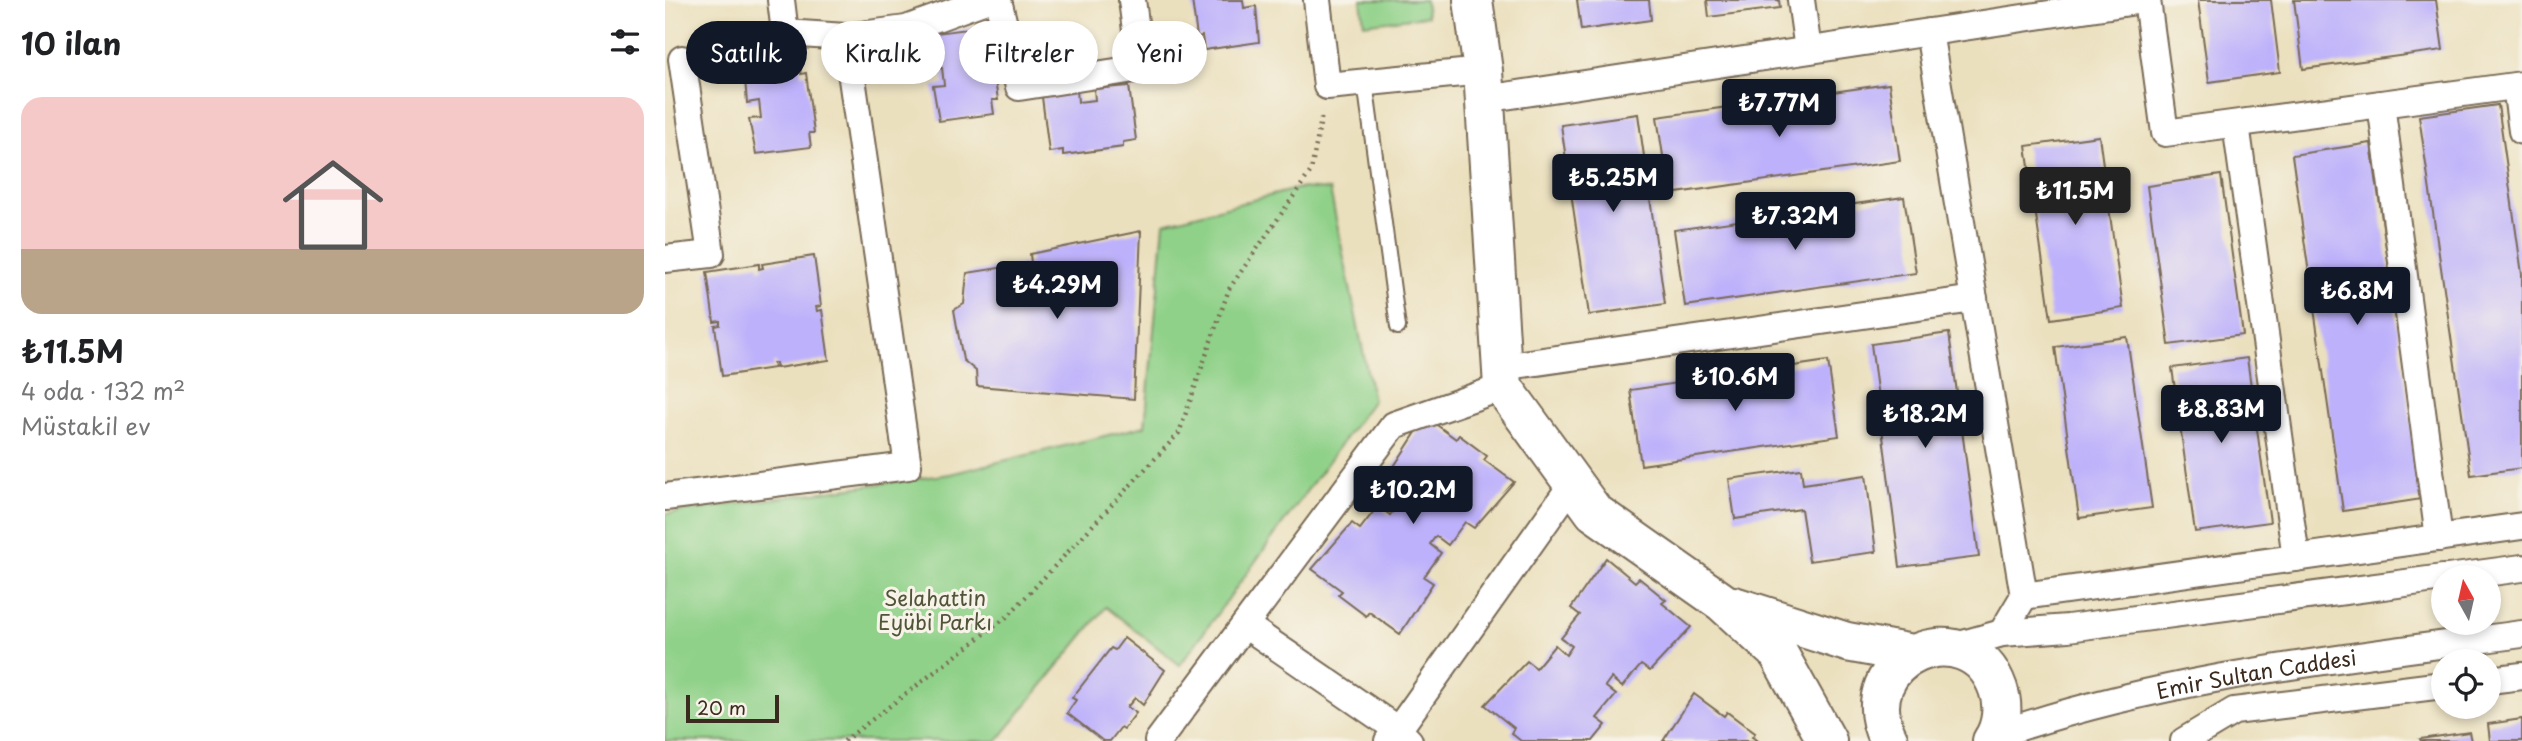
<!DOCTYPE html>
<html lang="tr">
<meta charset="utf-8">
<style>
body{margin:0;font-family:"Playpen Sans",sans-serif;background:#f2f2f2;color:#202124;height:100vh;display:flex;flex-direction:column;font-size:26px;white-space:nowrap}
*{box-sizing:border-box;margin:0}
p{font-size:23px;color:#757577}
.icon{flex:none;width:38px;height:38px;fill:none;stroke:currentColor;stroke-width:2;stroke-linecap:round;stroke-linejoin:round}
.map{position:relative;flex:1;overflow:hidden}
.details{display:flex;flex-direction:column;background:#fff;width:665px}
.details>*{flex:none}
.top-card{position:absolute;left:21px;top:21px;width:665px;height:63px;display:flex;gap:14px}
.needle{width:46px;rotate:352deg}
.controls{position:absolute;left:1766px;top:565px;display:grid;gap:14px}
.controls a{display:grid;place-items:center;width:70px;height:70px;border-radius:50%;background:#fff;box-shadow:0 4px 10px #0003;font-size:35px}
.scale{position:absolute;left:21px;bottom:18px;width:93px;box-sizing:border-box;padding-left:7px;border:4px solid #3b2a1e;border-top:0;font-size:19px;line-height:24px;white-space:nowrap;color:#3b2a1e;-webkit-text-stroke:5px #f7f3e8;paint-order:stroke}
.price{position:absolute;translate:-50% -60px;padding:0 16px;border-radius:7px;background:#111827;color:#fff;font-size:23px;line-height:46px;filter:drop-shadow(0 2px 4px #0008)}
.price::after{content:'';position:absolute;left:50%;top:42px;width:21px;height:16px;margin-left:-10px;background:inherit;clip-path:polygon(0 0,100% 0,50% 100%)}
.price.selected{background:#222;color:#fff}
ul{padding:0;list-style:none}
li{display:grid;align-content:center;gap:14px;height:371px;padding:0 21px}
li+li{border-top:2px solid #e0e0e0}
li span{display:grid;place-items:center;height:217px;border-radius:21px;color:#555}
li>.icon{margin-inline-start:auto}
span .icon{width:126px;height:126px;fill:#fffc;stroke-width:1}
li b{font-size:30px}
h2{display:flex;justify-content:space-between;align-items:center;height:84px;padding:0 21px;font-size:30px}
.tag{padding:0 24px;border-radius:32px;background:#fff;box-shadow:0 4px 10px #0003;font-size:24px;line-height:63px}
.tag.selected{background:#111827;color:#fff}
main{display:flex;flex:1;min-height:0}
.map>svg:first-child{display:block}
.green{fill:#90d189;stroke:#667e54;stroke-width:2}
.building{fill:#bdb1fb}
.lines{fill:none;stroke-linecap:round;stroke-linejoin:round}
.lane-casing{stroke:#796a56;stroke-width:18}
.street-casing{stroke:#796a56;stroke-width:30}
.secondary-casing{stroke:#796a56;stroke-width:42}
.path{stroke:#796a56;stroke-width:4.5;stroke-dasharray:2 5;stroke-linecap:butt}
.lane{stroke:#fff;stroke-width:14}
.street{stroke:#fff;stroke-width:26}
.secondary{stroke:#fff;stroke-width:38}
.labels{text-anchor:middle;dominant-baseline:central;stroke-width:6;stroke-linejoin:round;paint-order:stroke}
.park-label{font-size:21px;fill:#505439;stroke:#f7f3e8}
.street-label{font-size:21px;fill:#3b2a1e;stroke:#f7f3e8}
</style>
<main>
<section class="details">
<h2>10 ilan<svg class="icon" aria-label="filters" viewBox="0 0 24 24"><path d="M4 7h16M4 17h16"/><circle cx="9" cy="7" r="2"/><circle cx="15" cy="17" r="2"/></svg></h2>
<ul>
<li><span style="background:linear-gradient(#f6c9c9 70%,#b9a48a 0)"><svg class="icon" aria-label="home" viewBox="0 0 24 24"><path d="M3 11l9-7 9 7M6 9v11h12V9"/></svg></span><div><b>₺11.5M</b><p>4 oda · 132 m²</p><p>Müstakil ev</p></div></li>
</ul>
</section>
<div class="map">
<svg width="1857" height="741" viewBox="0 0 1857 741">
<rect width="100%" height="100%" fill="#f7f3e8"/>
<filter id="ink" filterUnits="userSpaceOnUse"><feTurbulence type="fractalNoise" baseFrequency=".0143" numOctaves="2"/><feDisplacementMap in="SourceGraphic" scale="14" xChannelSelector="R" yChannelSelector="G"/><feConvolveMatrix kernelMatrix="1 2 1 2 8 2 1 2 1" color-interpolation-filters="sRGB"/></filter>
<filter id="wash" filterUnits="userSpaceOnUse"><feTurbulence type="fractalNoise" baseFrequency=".00686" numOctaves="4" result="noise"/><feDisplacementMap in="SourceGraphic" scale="28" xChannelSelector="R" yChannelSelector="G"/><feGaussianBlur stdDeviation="1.57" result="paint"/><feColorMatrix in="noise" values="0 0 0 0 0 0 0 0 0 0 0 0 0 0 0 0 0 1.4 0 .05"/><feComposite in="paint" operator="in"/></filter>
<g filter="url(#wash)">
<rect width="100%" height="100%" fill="#ebe0be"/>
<g class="green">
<polygon points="696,0 760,0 762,16 699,24"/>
<polygon points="635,188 665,190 708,400 515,665 441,607 332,741 0,741 0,514 285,474 480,426 499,223"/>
</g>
<g id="blocks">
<g class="building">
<polygon points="527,0 578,0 579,8 591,6 594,42 539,50 537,36 532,37"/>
<polygon points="912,0 984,0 986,20 916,30"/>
<polygon points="1042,0 1114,0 1115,8 1044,17"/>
<polygon points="1533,0 1606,0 1615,72 1544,82"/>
<polygon points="1629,0 1771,0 1778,50 1638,69"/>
<polygon points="318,27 319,40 324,40 333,100 327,100 329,114 274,121 268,86 279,85 277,68 265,70 263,34"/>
<polygon points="134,60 136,74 141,73 149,133 144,133 146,147 91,154 84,119 96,118 94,101 82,103 79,67"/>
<polygon points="1224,84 1235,161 1004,194 992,117"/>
<polygon points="464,86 471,140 458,142 458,147 398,155 398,150 384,152 377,97 412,90 413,102 430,100 429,89"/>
<polygon points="1833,105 1857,274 1857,468 1806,475 1754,116"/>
<polygon points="973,114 1000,304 924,315 896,125"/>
<polygon points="1434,136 1458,308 1386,319 1361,146"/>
<polygon points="1706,143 1757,499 1678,511 1627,155"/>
<polygon points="1556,175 1578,335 1504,345 1482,186"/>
<polygon points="1239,197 1251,273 1020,306 1009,230"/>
<polygon points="476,231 469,399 312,386 311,371 298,360 289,310 299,304 302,273 366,263 365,254"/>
<polygon points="149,256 156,306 151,307 152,311 157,310 164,360 112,368 111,363 108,363 109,368 57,376 50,326 55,325 55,321 49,322 42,272 94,264 94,269 98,268 97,264"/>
<polygon points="1284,333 1314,557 1235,567 1206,344"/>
<polygon points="1462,337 1487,508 1414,518 1390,347"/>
<polygon points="1582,358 1605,522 1530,532 1507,368"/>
<polygon points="1163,361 1174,436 976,465 965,390"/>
<polygon points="761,417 791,439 794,435 822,456 819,460 849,482 809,528 800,522 783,545 771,536 765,544 776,553 759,577 768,583 735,634 704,612 701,616 673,595 677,591 647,569 687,523 695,529 713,506 725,515 731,507 719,498 737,474 728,468"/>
<polygon points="1136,469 1138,484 1201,475 1211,552 1144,561 1136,509 1070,519 1064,479"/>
<polygon points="941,558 970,582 974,578 1001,600 997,603 1026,627 985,671 976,665 957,687 946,678 940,686 951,695 932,718 941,725 928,741 856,741 846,733 849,728 820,705 862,661 871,668 890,645 901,655 907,646 896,638 915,615 906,608"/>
<polygon points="459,638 500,670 478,705 470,698 462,707 471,713 459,729 456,727 445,741 438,741 402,713 411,700 407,698 446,648 450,650"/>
<polygon points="1029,694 1059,716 1062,712 1090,733 1087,737 1093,741 998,741"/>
<polygon points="1857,719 1857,741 1825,741 1823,724"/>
<polygon points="1804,732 1806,741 1756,741 1755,739"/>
</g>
</g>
</g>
<g filter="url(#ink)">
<use href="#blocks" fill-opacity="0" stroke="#796a56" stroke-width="2"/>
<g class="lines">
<defs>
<polyline id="lane" points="700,82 733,327"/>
<g id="street">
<polyline points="333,0 354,87 476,68 467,0"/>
<polyline points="652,0 662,86 818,71"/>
<polyline points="1136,0 1143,50"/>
<polyline points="1482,0 1500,133 1857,85"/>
<polyline points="1264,32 1359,596 1337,633"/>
<polyline points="181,37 241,29 321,0"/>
<polyline points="1851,86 1857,131"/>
<polyline points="820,99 1478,0"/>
<polyline points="1716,104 1774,538"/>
<polyline points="1571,124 1631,558"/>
<polyline points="0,259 46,254 17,59"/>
<polyline points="837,367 1309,299"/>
<polyline points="0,497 243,466 181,37 120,33 116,0"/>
<polyline points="1783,578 1857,568"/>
<polyline points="1359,596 1857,526"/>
<polyline points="580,625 733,730 723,741"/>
<polyline points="1284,648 1337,633 1403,628 1778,578"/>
<polyline points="1824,680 1857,676"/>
<path id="s1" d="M 1331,735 C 1501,676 1680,658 1857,634"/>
<polyline points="493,741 729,425 838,387"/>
<polyline points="744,741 733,730 908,483"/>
<polyline points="1519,741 1569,711 1778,685"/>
</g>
<g id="secondary">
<polyline points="808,0 818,71 838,387 929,512 1057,602 1113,653 1162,741"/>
<polyline points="1069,606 1182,642 1247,654"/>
<path d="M 1224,741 C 1181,657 1305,608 1333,689 C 1339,706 1337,726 1327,741"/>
</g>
</defs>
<use href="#lane" class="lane-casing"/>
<use href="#street" class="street-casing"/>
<use href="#secondary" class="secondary-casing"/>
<polyline class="path" points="179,741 343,616 514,433 564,289 646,171 657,114"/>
<use href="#lane" class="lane"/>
<use href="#street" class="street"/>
<use href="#secondary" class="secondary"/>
</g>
</g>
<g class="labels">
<g class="park-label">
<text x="270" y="597">Selahattin<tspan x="270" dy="24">Eyübi Parkı</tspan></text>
</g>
<g class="street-label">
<text stroke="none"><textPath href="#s1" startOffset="268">Emir Sultan Caddesi</textPath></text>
</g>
</g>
</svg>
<div class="controls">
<a><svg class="needle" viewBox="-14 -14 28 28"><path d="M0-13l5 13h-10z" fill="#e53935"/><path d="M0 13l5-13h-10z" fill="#757577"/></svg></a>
<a><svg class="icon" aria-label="locate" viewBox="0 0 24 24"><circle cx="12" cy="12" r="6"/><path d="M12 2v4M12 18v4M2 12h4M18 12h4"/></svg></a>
</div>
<div class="scale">20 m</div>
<b class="price" style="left:1114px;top:139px">₺7.77M</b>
<b class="price" style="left:948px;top:214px">₺5.25M</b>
<b class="price selected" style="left:1410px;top:227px">₺11.5M</b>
<b class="price" style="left:1130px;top:252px">₺7.32M</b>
<b class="price" style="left:392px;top:321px">₺4.29M</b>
<b class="price" style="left:1692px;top:327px">₺6.8M</b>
<b class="price" style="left:1070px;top:413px">₺10.6M</b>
<b class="price" style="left:1556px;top:445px">₺8.83M</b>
<b class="price" style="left:1260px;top:450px">₺18.2M</b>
<b class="price" style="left:748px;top:526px">₺10.2M</b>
<div class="top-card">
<a class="tag selected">Satılık</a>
<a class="tag">Kiralık</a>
<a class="tag">Filtreler</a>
<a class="tag">Yeni</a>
</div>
</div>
</main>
